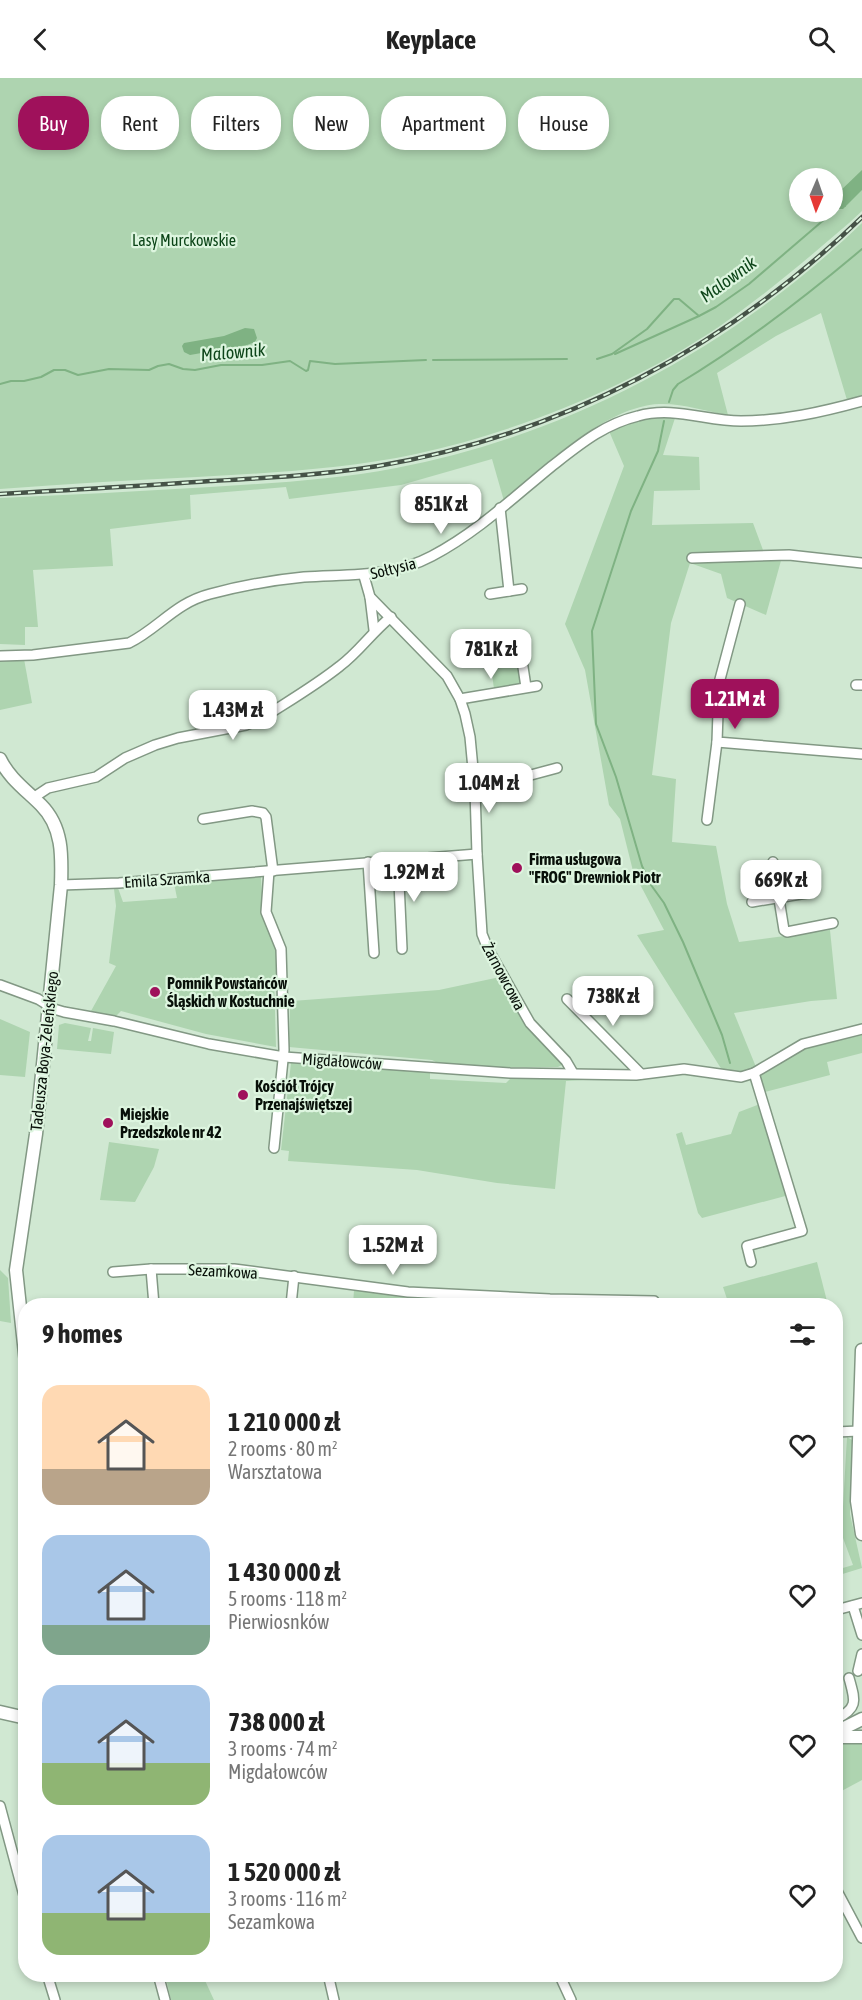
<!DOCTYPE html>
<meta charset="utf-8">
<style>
body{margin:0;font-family:"Asap Condensed",sans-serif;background:#f6f6f6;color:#222;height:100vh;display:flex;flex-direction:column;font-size:22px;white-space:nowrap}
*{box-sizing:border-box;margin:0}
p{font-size:20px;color:#767676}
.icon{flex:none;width:33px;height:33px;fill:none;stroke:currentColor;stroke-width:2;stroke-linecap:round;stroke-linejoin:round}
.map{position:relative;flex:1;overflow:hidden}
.panel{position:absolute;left:18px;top:1220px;width:825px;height:684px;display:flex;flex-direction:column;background:#fff;border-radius:24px;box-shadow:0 3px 9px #0003}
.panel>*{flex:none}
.top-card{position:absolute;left:18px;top:18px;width:826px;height:54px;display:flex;gap:12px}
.needle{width:39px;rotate:182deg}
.fabs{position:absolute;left:789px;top:90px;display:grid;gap:12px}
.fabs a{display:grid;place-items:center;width:54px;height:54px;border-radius:50%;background:#fff;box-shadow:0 3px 9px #0003;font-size:30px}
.price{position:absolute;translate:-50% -51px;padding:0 14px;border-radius:12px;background:#fff;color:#222;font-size:20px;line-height:39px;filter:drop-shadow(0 2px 3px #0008)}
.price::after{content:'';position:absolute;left:50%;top:36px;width:18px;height:14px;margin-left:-9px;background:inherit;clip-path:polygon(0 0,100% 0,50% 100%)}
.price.active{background:#9f115b;color:#fff}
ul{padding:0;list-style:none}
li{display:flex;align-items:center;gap:18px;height:150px;padding:0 24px}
li span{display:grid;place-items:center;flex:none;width:168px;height:120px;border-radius:18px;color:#555}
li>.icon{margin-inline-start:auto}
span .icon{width:72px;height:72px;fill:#fffc;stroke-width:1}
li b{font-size:26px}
h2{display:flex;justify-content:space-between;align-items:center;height:72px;padding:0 24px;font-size:26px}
.pill{padding:0 21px;border-radius:24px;background:#fff;box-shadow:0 3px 9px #0003;font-size:21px;line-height:54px}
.pill.active{background:#9f115b;color:#fff}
header{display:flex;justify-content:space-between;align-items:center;height:78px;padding:0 24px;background:#fff;font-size:27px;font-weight:700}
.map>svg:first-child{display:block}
.green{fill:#aed4b0;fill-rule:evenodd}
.water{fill:#7fb283}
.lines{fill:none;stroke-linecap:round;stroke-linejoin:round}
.stream{stroke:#7fb283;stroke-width:2}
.street-casing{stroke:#829884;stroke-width:12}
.secondary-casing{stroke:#829884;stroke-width:15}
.street{stroke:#fff;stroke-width:9}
.secondary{stroke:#fff;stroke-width:12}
.rail-casing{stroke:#455247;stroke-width:4.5}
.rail{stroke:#ddf5df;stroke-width:2;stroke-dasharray:7;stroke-linecap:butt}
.poi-dot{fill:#9f115b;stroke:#ddf5df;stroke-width:2}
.labels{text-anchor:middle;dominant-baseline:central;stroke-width:4.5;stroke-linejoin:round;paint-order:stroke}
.park-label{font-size:16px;fill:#0b4417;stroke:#ddf5df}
.street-label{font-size:16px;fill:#081009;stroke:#ddf5df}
.poi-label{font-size:16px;font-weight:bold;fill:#081009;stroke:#ddf5df;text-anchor:start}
.water-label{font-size:18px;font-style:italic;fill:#0d4519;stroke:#ddf5df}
</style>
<header><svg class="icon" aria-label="back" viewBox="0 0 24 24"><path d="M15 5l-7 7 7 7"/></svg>Keyplace<svg class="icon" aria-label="search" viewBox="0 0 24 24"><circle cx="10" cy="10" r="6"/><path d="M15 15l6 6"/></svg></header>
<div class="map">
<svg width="862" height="1922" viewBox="0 0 862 1922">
<rect width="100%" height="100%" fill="#d0e8d2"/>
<g class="green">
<path d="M 0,0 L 862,0 L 862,133 L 849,145 C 807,181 765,217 720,248 C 631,308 521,353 416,376 C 345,391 270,395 197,399 C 131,402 66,406 0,411 ZM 800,100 L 832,100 L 832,134 L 800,134 Z"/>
<path d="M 862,145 L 862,317 L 847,322 L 821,235 L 776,258 L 717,295 L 728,337 C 705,333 682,325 659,326 C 607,328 541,389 504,423 L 492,381 L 401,407 L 289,421 L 286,409 L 190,417 L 191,441 L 110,451 L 113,488 L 33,492 L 38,549 L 25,549 L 25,567 L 0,566 L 0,420 C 70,417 140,413 210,409 C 272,405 335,402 396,390 C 572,356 733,269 862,145 Z"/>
<polygon points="676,337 663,377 699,379 700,412 654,413 652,447 753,445 763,472 782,479 766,537 727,520 721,496 690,485 671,545 652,697 676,701 672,764 716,768 727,826 739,864 830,852 837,921 811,923 734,935 756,989 743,994 722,992 637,857 664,852 633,793 620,741 609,727 585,592 565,546 624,388 609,353 640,341"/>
<polygon points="519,575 523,603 520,607 494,611 490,581"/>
<polygon points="24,581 32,625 0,632 0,584"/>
<polygon points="261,799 263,837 276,871 278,894 274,898 276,969 206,956 121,933 116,938 91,933 116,888 109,885 116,828 114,811 118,810 123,824 177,820 174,805"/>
<polygon points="500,899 562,983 562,987 558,989 498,989 440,986 432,982 289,969 290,926 292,923 439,912"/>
<polygon points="0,941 30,954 25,999 0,997"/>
<polygon points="65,945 91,950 88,963 91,963 93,950 114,954 111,976 57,971 59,947"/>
<polygon points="862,957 862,975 827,984 830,997 765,1014 760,997 804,971"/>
<polygon points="291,985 430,994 430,1001 506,1005 511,1000 583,1000 583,1002 566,1003 555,1111 497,1105 417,1092 288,1083 289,1073 281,1072"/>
<polygon points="760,1026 789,1117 702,1140 698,1135 676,1056 682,1054 686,1067 731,1056 739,1034"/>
<polygon points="109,1064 159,1071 154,1089 135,1124 100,1122"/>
<polygon points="817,1184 828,1227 729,1227 723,1209"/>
<polygon points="0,1192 8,1200 11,1245 0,1243"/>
<polygon points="354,1212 416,1221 576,1227 353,1227"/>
<polygon points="847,1359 852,1362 850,1436 862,1490 836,1498 836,1492 853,1487 843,1460 842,1446"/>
<polygon points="846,1664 862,1664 862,1702 836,1716 836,1667"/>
<polygon points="165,1896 202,1896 214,1922 171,1922"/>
</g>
<g class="water">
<polygon points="862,92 862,112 843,131 838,131 835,124 836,117"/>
<polygon points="245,250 254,251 257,260 255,264 247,267 190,277 184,274 182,268 184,265 224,258"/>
</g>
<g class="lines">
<g class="stream">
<polyline points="615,276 699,238"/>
<polyline points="597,281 612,276 647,251 674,221 679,221 699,238 716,229 749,206 840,128 845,128"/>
<polyline points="433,282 567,281"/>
<polyline points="0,306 11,303 24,303 41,299 54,292 65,292 78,297 109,291 149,292 158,288 169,286 183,291 195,292 221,287 262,287 290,283 306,293 308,292 310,283 335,286 426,282"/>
<path d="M 669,324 L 673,312 L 678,306 C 743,267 804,220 862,171"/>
<polyline points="664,343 658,373 631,433 592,553 596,646 616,699 642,788 651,807 664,825 683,864 722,957 730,985"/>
</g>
<defs>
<g id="street">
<polyline points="692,480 789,477 862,485"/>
<polyline points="364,498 370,519 447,598 460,621 465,636 470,659 475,712 477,776 482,856 488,871 530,945 566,983 573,995"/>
<polyline points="509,513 522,511"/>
<polyline points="490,516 509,513 500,430"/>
<polyline points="370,519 374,552"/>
<polyline points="740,526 719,605 717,664 862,676"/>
<polyline points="521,576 526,609"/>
<path d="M 0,578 L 33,577 L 129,565 C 159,550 175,525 210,516 C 240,508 273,502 304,499 C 348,496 391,500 432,478 C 476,455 514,419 552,388 C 579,367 604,346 638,338 C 673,328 706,343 741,343 C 782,343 822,334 862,323"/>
<polyline points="856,607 862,607"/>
<polyline points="460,621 537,608"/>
<polyline points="475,712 557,690"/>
<path d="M 33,720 L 48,710 L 96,699 L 125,680 L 155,667 L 178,660 L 246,647 L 261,641 C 287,624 315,608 340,588 C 359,574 372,554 391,539"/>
<polyline points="203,741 252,733 263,735 266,739 273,793"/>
<polyline points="707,742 717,664"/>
<polyline points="398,782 402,871"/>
<polyline points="368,784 374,875"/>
<polyline points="773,784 784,852 787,854 833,845"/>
<polyline points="269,793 266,834 281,871 284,972 274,1070"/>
<polyline points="61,807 119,805 477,776"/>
<polyline points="752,824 807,815"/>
<polyline points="0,907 38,921 54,931 64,934 114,943 209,966 284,979 510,995 636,997 684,991 741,999 754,995 803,966 862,951"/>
<polyline points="567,921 641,996"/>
<polyline points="751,1184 747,1168 802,1153 754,995"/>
<polyline points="151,1191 154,1227"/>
<polyline points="113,1194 151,1191 234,1191 408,1214 550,1221 654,1223 655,1227"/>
<polyline points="291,1227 294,1198"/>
<polyline points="836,1354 859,1353"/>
<polyline points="853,1528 862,1557"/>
<polyline points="836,1532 862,1525"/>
<polyline points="858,1593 862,1576"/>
<path d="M 836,1641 C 859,1630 855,1622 849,1600"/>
<polyline points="0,1728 26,1825"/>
<polyline points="836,1811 862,1860"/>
<polyline points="47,1896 55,1922"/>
<polyline points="158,1896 165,1922"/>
<polyline points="328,1896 334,1922"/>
<polyline points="559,1896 571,1922"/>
</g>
<g id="secondary">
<path d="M 0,681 C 9,700 26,712 41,727 C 63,749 62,778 61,807 L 36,1056 L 16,1192 L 26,1285"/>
<polyline points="862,1272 857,1423 862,1456"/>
<polyline points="0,1634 26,1640"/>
<polyline points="836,1654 862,1641"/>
<polyline points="842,1659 862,1659"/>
</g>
</defs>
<use href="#street" class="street-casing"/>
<use href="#secondary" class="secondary-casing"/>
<use href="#street" class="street"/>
<use href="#secondary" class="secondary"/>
<defs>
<path id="rail" d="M 0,416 C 70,412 140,408 210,403 C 266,400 323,397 378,388 C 561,357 729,268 862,139"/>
</defs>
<use href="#rail" class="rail-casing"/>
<use href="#rail" class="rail"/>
</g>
<g class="poi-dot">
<circle cx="517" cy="790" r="6"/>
<circle cx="155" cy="914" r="6"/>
<circle cx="243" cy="1017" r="6"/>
<circle cx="108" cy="1045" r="6"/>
</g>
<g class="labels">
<g class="park-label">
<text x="184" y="162">Lasy Murckowskie</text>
</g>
<g class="street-label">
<text transform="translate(393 490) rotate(-14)">Sołtysia</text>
<text transform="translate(167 801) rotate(-4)">Emila Szramka</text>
<text transform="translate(504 898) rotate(62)">Żarnowcowa</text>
<text transform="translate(44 973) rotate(-84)">Tadeusza Boya-Żeleńskiego</text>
<text transform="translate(342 983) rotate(4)">Migdałowców</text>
<text transform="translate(223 1193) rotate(3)">Sezamkowa</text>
</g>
<g class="poi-label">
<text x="529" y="781">Firma usługowa<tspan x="529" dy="18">"FROG" Drewniok Piotr</tspan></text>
<text x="167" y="905">Pomnik Powstańców<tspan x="167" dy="18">Śląskich w Kostuchnie</tspan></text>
<text x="255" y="1008">Kościół Trójcy<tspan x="255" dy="18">Przenajświętszej</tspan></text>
<text x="120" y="1036">Miejskie<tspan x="120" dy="18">Przedszkole nr 42</tspan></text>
</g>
<g class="water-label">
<text transform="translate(728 201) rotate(-36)">Malownik</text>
<text transform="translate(233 274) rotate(-5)">Malownik</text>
</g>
</g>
</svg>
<div class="fabs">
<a><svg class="needle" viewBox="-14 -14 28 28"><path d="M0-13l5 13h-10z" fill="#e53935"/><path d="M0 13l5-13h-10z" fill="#767676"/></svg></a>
</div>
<b class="price" style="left:441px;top:457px">851K zł</b>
<b class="price" style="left:491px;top:602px">781K zł</b>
<b class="price active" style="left:735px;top:652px">1.21M zł</b>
<b class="price" style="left:233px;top:663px">1.43M zł</b>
<b class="price" style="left:489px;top:736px">1.04M zł</b>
<b class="price" style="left:414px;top:825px">1.92M zł</b>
<b class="price" style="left:781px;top:833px">669K zł</b>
<b class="price" style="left:613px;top:949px">738K zł</b>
<b class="price" style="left:393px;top:1198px">1.52M zł</b>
<div class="top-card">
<a class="pill active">Buy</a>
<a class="pill">Rent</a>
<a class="pill">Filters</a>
<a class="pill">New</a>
<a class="pill">Apartment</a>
<a class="pill">House</a>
</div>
<section class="panel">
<h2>9 homes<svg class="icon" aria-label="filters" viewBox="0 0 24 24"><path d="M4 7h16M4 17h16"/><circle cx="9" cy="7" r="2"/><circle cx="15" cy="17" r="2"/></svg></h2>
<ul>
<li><span style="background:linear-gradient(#ffd9b3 70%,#b9a48a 0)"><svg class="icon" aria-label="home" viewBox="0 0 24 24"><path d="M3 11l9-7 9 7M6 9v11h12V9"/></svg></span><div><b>1 210 000 zł</b><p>2 rooms · 80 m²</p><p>Warsztatowa</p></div><svg class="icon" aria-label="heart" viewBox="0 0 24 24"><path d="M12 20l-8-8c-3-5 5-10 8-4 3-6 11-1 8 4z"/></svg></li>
<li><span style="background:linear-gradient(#a9c7e8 75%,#7fa58c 0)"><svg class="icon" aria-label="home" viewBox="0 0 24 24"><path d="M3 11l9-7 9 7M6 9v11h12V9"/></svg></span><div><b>1 430 000 zł</b><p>5 rooms · 118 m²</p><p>Pierwiosnków</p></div><svg class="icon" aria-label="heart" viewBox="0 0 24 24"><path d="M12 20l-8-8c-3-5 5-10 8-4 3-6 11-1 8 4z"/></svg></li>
<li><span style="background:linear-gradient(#a9c7e8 65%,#8fb573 0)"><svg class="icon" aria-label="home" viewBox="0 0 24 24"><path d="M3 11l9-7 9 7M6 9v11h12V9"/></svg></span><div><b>738 000 zł</b><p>3 rooms · 74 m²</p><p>Migdałowców</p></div><svg class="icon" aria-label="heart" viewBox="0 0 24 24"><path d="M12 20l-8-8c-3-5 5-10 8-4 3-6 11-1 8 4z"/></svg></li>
<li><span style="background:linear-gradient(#a9c7e8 65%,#8fb573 0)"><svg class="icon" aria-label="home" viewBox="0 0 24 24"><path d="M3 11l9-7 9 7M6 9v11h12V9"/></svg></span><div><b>1 520 000 zł</b><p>3 rooms · 116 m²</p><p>Sezamkowa</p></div><svg class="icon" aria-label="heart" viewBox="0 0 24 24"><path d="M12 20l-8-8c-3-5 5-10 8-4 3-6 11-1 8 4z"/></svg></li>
</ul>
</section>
</div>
